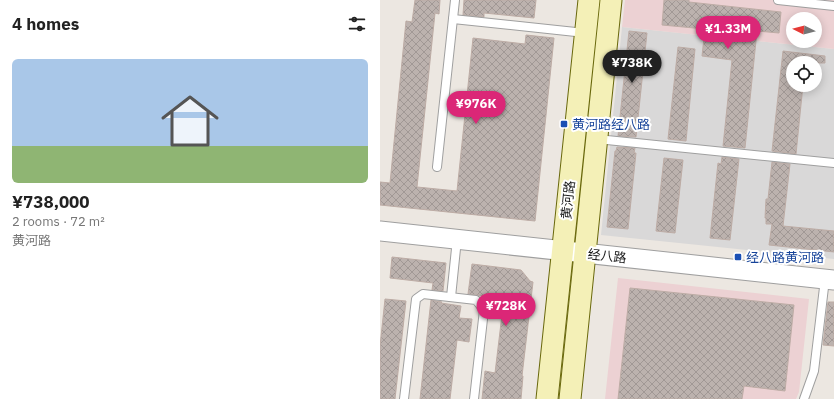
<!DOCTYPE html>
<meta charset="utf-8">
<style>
body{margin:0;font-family:"IBM Plex Sans","Noto Sans SC",sans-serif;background:#f6f6f6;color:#222;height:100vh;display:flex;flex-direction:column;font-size:15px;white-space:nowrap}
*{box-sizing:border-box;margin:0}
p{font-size:13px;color:#767676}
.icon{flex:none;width:22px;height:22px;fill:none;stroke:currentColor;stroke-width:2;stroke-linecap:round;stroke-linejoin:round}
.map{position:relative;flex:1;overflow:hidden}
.drawer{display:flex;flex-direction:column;background:#fff;width:380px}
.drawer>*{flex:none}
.needle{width:26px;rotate:276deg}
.tools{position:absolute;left:406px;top:12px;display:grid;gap:8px}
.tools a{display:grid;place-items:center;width:36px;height:36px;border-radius:50%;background:#fff;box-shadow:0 2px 10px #0003;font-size:20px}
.price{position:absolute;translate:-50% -34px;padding:0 9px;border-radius:14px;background:#db2777;color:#fff;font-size:13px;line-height:26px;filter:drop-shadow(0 1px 2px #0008)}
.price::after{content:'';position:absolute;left:50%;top:24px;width:12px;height:9px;margin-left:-6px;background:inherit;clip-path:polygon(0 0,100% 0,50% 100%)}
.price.current{background:#222;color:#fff}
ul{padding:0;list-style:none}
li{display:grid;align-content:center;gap:8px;height:212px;padding:0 12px}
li+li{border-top:1px solid #e0e0e0}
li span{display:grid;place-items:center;height:124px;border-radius:6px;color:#555}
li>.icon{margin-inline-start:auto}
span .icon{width:72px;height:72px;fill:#fffc;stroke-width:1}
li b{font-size:17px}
h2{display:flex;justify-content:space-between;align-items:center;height:48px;padding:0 12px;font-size:17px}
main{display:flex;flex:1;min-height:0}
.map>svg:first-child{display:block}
.residential{fill:#d9d8d8;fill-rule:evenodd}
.commercial{fill:#ecd1d3;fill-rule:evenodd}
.building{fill:url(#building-cross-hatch);stroke:#bdaca5}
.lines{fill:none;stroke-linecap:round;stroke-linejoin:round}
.service-casing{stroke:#9f9f9f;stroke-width:10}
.tertiary-casing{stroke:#9f9f9f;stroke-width:21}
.secondary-casing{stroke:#69680c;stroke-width:23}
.service{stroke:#fff;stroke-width:8}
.tertiary{stroke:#fff;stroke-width:19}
.secondary{stroke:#f4f0b7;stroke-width:21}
.transit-dot{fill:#1a4fb4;stroke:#fff;stroke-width:1.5}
.labels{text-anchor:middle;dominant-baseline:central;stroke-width:4;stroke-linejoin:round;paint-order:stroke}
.transit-label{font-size:13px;fill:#164399;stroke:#fff;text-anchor:start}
.street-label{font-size:13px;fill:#1b1b1b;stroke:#fff}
</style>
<main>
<section class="drawer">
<h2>4 homes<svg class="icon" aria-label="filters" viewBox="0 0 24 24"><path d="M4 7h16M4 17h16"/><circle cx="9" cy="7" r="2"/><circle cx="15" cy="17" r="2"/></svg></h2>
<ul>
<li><span style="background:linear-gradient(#a9c7e8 70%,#8fb573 0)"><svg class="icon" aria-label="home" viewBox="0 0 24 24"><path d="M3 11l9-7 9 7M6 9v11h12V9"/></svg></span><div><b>¥738,000</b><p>2 rooms · 72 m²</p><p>黄河路</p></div></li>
</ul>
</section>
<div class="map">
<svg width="454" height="399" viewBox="0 0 454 399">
<defs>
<pattern id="building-cross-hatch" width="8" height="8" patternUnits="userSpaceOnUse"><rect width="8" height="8" fill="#bcb2ae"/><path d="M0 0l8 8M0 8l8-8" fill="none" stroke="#a19895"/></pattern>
</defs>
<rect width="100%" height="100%" fill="#ece7e1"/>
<path class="residential" d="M 242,27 L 454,49 L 454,259 L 221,235 ZM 413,63 L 435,63 L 435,85 L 413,85 Z"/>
<g class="commercial">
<path d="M 245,0 L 454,0 L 454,49 L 242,27 ZM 413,19 L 435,19 L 435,41 L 413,41 Z"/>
<polygon points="238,278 429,299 419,392 416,399 225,399"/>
</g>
<g class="building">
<polygon points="35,0 60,0 59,14 55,13 37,187 77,191 93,38 145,44 146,35 174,38 155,221 0,205 0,182 10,183 26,21 32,22"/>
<polygon points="84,0 156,0 154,18 104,13 104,17 83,15"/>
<polygon points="284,0 309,0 309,2 401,12 399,33 377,31 365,148 343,146 352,60 322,56 325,29 282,25"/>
<polygon points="249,31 267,33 256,137 238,136"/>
<polygon points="298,47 315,49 306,141 288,139"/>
<polygon points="403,51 445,56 445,63 413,63 413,85 423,85 416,154 392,151"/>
<polygon points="237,147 255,148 254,153 256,153 248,229 227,227 235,151 236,151"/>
<polygon points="342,157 359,159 350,240 330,238 338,163 341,164"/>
<polygon points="284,158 303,160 295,233 276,231"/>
<polygon points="392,162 410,164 403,226 454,231 454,252 389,245 392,224 386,224 386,218 385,218 386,199 388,199"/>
<polygon points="12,257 66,263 63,291 52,290 53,283 10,278"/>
<polygon points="92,264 141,270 150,281 153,282 142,376 143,376 141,399 102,399 105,371 115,373 124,298 88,294"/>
<polygon points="250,288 414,305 405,391 364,386 362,399 238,399"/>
<polygon points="5,299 26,301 15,399 0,399 0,346"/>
<polygon points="51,300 62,302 61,303 81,306 79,318 92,319 89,342 77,340 70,399 40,399"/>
<polygon points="448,302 454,302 454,346 443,345"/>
</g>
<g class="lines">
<defs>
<g id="service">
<polyline points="398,0 454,6"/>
<polyline points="73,19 205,33"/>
<polyline points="217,139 454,163"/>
<polyline points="57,167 75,0"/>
<polyline points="71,297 77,239"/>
<polyline points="24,399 36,299 43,294 96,300 104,310 94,399"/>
<polyline points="424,399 434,371 445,279"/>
</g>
<polyline id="tertiary" points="0,231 454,280"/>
<g id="secondary">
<polyline points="167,399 209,0"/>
<polyline points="190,399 231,0"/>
</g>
</defs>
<use href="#service" class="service-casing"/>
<use href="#tertiary" class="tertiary-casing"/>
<use href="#secondary" class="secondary-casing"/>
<use href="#service" class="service"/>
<use href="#tertiary" class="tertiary"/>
<use href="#secondary" class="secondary"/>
</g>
<g class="transit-dot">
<rect x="180" y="120" width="8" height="8" rx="2"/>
<rect x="354" y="253" width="8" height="8" rx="2"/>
</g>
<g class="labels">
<g class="transit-label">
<text x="192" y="124">黄河路经八路</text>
<text x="366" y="257">经八路黄河路</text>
</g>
<g class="street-label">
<text transform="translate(188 200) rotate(-84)">黄河路</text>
<text transform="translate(227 256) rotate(6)">经八路</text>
</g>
</g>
</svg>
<div class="tools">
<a><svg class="needle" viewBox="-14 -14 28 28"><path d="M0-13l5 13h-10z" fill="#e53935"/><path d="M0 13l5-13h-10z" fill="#767676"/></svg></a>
<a><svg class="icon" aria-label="locate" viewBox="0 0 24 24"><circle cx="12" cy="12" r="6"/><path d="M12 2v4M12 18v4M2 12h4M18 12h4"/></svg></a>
</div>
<b class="price" style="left:348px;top:50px">¥1.33M</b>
<b class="price current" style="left:252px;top:84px">¥738K</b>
<b class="price" style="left:96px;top:125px">¥976K</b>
<b class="price" style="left:126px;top:327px">¥728K</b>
</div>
</main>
